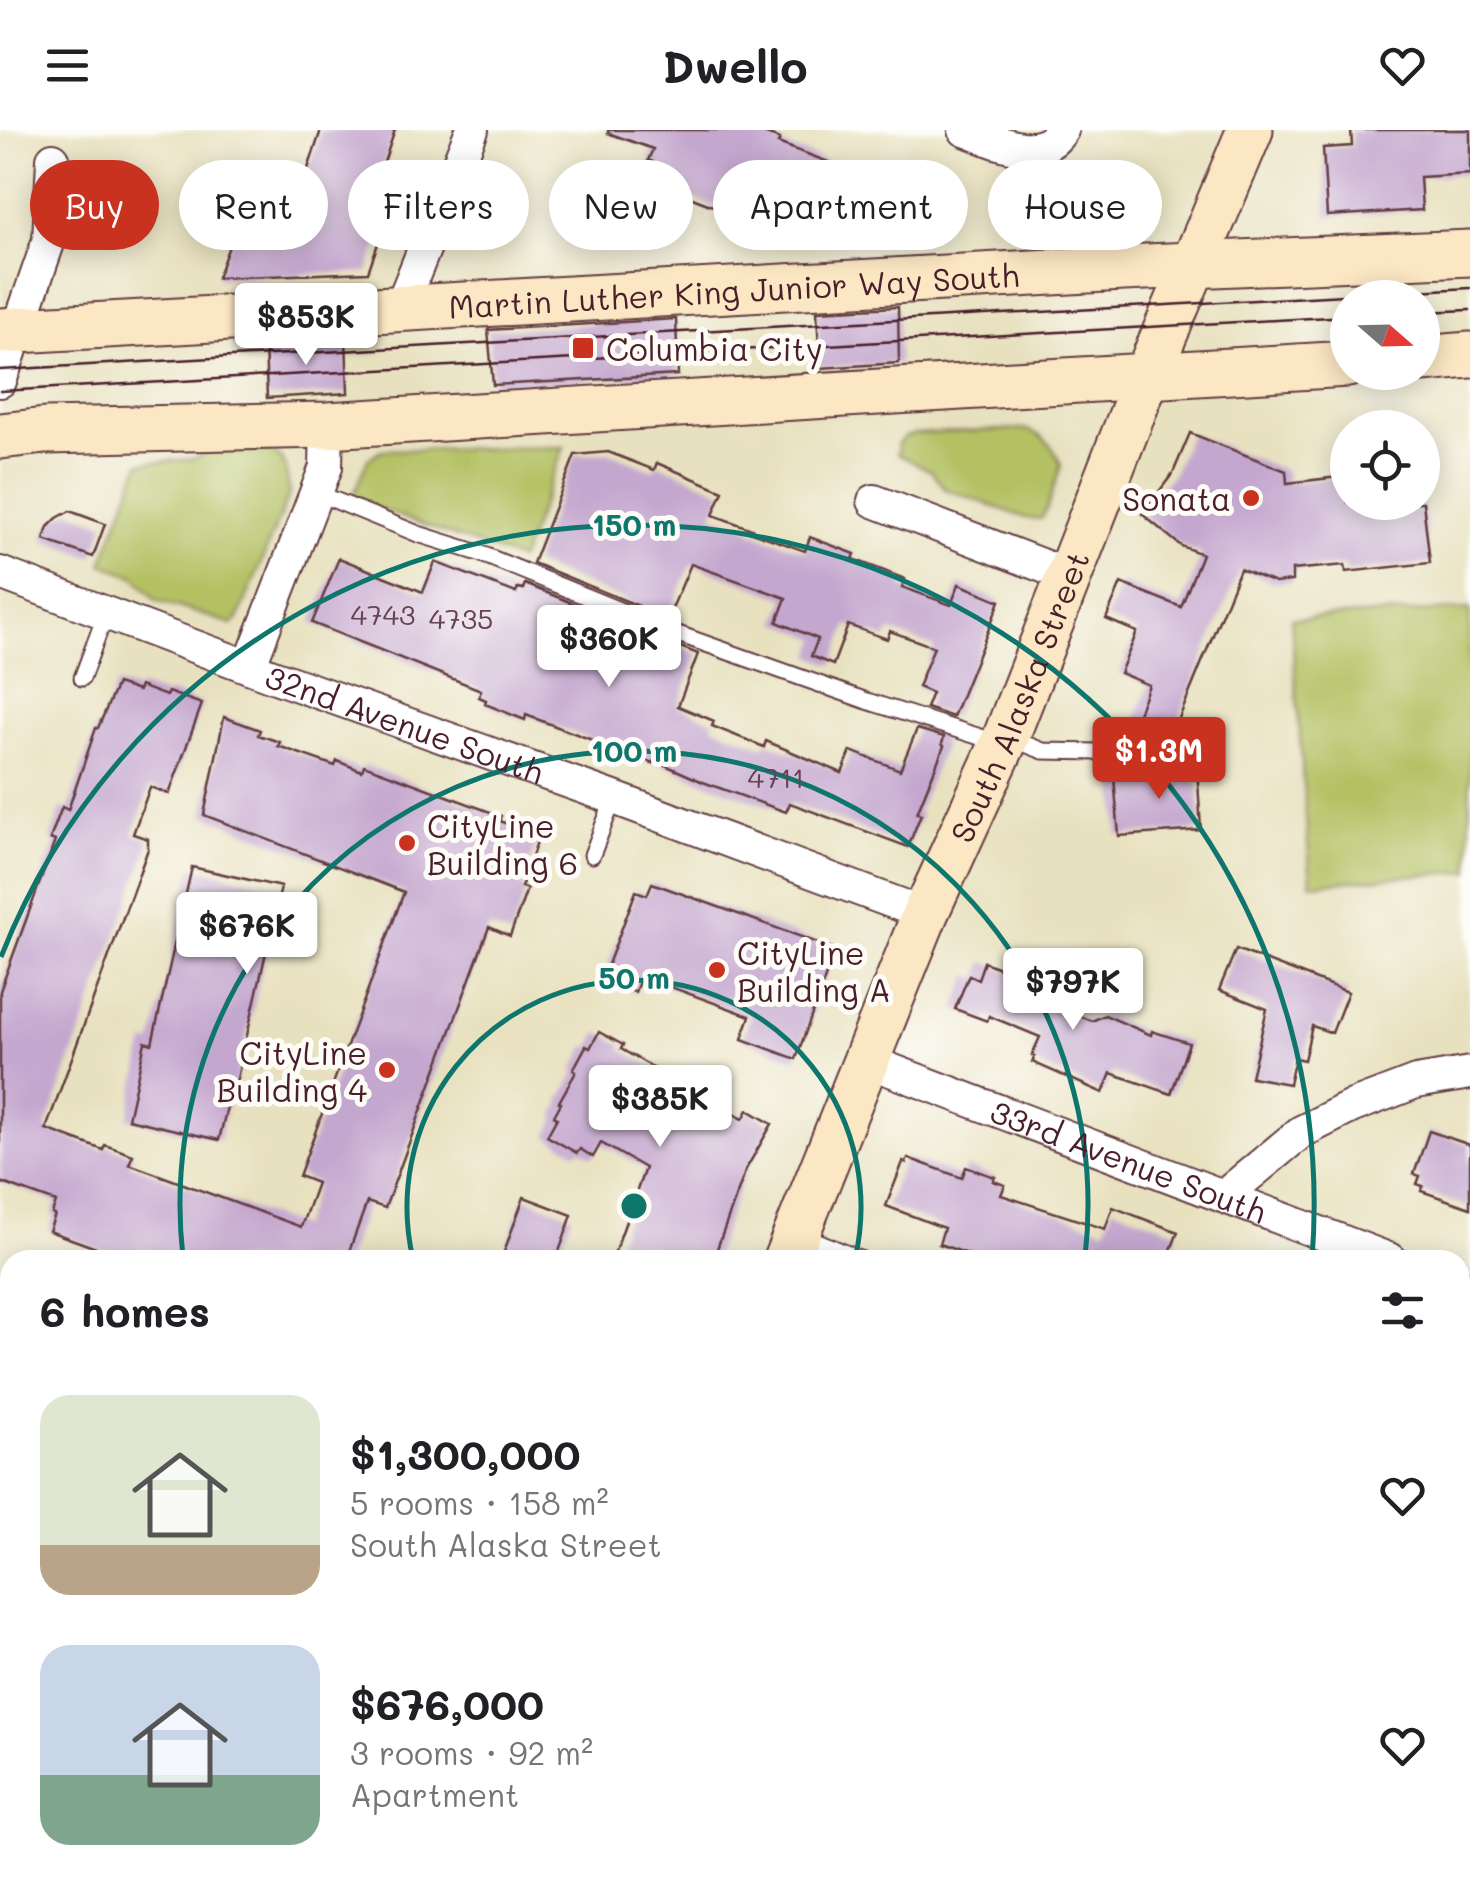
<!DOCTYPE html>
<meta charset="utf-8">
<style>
body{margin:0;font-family:Mali,sans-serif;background:#f2f2f2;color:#202124;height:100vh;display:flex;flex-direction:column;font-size:38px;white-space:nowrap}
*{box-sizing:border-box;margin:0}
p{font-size:32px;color:#757577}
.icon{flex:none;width:55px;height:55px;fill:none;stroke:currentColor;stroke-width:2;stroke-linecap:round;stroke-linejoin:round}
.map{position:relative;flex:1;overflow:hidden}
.sheet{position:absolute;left:0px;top:1120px;width:1470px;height:642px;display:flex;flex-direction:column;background:#fff;border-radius:30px 30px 0 0;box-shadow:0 5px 25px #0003}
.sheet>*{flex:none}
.banner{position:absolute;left:30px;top:30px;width:1410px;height:90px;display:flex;gap:20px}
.needle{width:65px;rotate:110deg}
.buttons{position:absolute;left:1330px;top:150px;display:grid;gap:20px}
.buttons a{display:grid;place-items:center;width:110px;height:110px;border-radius:50%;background:#fff;box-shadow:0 5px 25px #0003;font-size:50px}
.price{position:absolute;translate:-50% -85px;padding:0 22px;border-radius:10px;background:#fff;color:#222;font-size:32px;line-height:65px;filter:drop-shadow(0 2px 5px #0008)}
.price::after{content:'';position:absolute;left:50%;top:60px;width:30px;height:22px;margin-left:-15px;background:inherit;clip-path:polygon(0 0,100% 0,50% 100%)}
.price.on{background:#c8321e;color:#fff}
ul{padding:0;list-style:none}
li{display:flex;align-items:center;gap:30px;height:250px;padding:0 40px}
li span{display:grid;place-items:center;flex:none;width:280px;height:200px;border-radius:30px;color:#555}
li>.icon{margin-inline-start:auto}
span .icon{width:120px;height:120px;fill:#fffc;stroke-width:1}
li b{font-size:42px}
h2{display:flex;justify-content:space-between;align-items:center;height:120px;padding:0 40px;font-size:42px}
.chip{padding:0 35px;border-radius:45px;background:#fff;box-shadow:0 5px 25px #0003;font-size:35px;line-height:90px}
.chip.on{background:#c8321e;color:#fff}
header{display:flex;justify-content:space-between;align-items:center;height:130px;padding:0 40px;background:#fff;font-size:45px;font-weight:700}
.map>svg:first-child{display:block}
.grass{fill:#b4c164;stroke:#7f7048;stroke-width:2.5}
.building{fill:#c4a7cf}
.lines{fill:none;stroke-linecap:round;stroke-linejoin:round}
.service-casing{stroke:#623c41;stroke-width:19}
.minor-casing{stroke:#623c41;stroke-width:36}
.secondary-casing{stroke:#623c41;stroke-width:49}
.service{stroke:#fff;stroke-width:15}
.minor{stroke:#fff;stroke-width:32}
.secondary{stroke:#fbe7c3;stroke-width:45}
.tram{stroke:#4a1f2b;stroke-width:2.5}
.ring{fill:none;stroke:#0f766e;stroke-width:5}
.poi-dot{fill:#c8321e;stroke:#fdfcf7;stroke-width:4}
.labels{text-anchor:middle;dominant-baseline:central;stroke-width:10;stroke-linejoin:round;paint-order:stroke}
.number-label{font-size:28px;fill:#684154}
.street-label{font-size:32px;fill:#4a1f2b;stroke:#fdfcf7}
.poi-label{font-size:32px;fill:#4a1f2b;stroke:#fdfcf7;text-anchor:start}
.centre{fill:#0f766e;stroke:#fdfcf7;stroke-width:5}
.ring-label{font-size:30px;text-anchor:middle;font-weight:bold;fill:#0f766e;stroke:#fdfcf7;stroke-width:10;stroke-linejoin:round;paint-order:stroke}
</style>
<header><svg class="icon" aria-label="menu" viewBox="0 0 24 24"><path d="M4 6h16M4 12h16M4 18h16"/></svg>Dwello<svg class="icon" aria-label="heart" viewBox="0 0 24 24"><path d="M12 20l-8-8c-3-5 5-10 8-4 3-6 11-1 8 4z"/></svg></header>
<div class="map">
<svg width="1470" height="1762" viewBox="0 0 1470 1762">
<rect width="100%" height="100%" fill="#fdfcf7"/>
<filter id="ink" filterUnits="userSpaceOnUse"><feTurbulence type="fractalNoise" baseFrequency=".01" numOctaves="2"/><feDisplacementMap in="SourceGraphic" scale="20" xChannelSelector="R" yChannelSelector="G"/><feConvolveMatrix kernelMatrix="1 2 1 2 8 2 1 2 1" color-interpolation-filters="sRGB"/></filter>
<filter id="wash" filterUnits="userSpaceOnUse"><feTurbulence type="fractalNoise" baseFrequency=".0048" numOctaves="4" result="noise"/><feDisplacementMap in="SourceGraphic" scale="40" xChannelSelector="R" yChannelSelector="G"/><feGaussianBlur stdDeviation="2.25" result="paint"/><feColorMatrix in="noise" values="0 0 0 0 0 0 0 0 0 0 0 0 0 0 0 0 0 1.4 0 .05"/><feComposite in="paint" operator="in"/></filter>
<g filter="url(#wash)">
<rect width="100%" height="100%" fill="#e8e1bf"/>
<g class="grass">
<path d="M 1023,299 C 1042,303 1054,316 1061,335 L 1047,378 L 1041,389 L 1026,388 L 945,359 L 931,341 L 897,324 L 898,313 L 905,307 L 914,304 Z"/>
<polygon points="564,317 520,430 352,369 368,329 382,320"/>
<polygon points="264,320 273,322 281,328 286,339 289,364 238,489 232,494 156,470 136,447 102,434 140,333 193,329 210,321"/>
<polygon points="1470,479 1470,741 1311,754 1291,489"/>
</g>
<g id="blocks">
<g class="building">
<polygon points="321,0 395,0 368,79 388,85 368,142 217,148 257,42 302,57"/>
<polygon points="608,0 755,0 780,9 778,13 852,41 826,108 749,80 746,89 672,60 667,76 640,66 653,32 648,30 653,19 608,3"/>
<polygon points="1351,0 1470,0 1470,44 1420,47 1422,80 1327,86 1323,18 1352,16"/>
<polygon points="898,177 899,233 820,238 817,181"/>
<polygon points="676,189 678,245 493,255 488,200"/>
<polygon points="346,208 348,263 267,268 265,212"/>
<polygon points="1190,303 1286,341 1287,353 1348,346 1348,372 1423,372 1430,433 1346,442 1345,435 1292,440 1292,451 1275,453 1240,439 1171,608 1135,591 1149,555 1120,543 1137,502 1106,489 1121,453 1181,477 1202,424 1181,416 1142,384 1173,343"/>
<polygon points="608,322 654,340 657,333 723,361 713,385 752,399 751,402 805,421 810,407 855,424 853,429 905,449 902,457 951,475 959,454 1000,471 953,587 926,578 932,563 918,557 934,517 890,501 887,509 848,495 833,535 811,526 818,509 777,492 786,468 691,434 668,488 533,433 575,325"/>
<polygon points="70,381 105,394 93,427 44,410 48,397 57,388"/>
<polygon points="339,428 423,462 435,432 516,463 518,458 523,459 525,454 698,524 678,576 714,591 712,596 764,617 766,611 842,643 851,621 900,640 917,599 944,607 942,614 944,616 917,683 921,684 908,717 790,673 786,682 703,652 654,630 653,633 526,585 525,590 485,574 486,570 479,567 481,560 312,493"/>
<polygon points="117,554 138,561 140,556 166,566 168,562 202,574 169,664 150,657 133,704 148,709 148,719 46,999 103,1020 105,1015 133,1025 129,1034 301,1097 317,1053 299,1046 404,762 204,685 224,587 260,600 258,605 280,612 278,616 335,636 337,631 362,641 364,635 501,686 499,691 516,697 514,701 538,709 521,757 527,759 510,806 489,797 385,1078 367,1072 346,1130 129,1130 49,1101 55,1085 52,1084 56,1072 0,1052 0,861 55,711 50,709 62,677 68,680 96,598 98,598"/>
<polygon points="1197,636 1201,700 1119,706 1114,647 1155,644 1155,640"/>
<polygon points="192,737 281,757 236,953 233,952 219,1010 128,989 145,912 152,914"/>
<polygon points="652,753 832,818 827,832 830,834 796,929 742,909 750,886 641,846 635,862 602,850 636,761 647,765"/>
<polygon points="1236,819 1348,862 1332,903 1312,896 1304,930 1295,928 1289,954 1251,947 1267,879 1219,860"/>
<polygon points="984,832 1022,847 1025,839 1056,851 1047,873 1092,891 1105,885 1151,905 1152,901 1189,913 1171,964 1111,943 1103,963 1032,932 1035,926 1032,925 1040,907 989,886 987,891 955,879 969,845 978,849"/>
<polygon points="599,902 623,915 621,919 743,989 748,980 772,994 746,1039 713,1130 612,1130 645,1038 601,1013 593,1027 580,1019 577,1023 547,1006 557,988 554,986 561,973 559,972 576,942 573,940 586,916 590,918"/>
<polygon points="1429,1001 1470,1015 1470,1078 1421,1061 1423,1056 1417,1054 1420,1046 1414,1044"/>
<polygon points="908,1028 962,1048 966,1037 995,1047 993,1051 1005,1055 1001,1065 1105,1099 1113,1077 1178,1102 1167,1130 985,1130 939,1114 944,1098 886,1076 903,1032 906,1033"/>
<polygon points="524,1067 572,1085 556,1130 501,1130"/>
</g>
</g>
</g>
<g filter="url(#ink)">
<use href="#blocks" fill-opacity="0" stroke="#623c41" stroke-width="2.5"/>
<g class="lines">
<defs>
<g id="service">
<polyline points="317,363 418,404 479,423 678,504 867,571 999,613"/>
<polyline points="82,548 106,483"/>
<polyline points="1010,608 1043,621 1155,623"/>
<polyline points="592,725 614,668"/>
<polyline points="801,1104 862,1130"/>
<polyline points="1465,1356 1470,1358"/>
<polyline points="0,1632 10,1635"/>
<polyline points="333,1752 359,1762"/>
<polyline points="1443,1752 1468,1762"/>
</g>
<g id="minor">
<path d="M 965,0 C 995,11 1039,35 1062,0"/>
<polyline points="400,179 472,0"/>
<polyline points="0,251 49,110 53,29"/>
<polyline points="874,371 1069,446"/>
<path id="s1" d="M 0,443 L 270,545 L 614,668 L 925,784"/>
<polyline points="249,537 326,337 327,295"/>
<path id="s2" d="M 867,931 L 1391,1130"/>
<polyline points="1224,1066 1301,1002 1353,976 1416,952 1470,943"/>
<polyline points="1460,1156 1470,1160"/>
<polyline points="0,1413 10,1417"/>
<polyline points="1460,1552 1470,1556"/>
<polyline points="931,1752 957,1762"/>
</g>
<g id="secondary">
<path id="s3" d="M 0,201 L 1123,138 L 1470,123"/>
<polyline points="1422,229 1470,225"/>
<polyline points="0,306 45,301 327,295 1348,234"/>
<path id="s4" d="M 786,1130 L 925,784 L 1006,607 L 1147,246 L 1250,0"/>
<polyline points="547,1762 550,1752"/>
</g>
</defs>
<use href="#service" class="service-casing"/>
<use href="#minor" class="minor-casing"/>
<use href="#secondary" class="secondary-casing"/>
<use href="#service" class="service"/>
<use href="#minor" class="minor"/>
<use href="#secondary" class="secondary"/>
<g class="tram">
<polyline points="1422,182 1470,180"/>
<polyline points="0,240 1470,158"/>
<polyline points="0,261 1348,186"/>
</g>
</g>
</g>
<g class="ring">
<path d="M413 1129A227 227 0 1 1 855 1129"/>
<path d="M183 1127A454 454 0 1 1 1085 1127"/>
<path d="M699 1753A680 680 0 0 1 569 1753M1 827A680 680 0 0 1 1312 1129"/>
</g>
<g class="poi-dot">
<rect x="571" y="206" width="24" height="24" rx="5"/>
<circle cx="1251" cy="368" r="10"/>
<circle cx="407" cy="713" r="10"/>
<circle cx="717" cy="840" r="10"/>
<circle cx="387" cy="940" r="10"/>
</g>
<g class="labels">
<g class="number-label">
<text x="383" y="484">4743</text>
<text x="461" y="488">4735</text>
<text x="776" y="647">4711</text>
</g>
<g class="street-label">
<text stroke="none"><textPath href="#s3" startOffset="735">Martin Luther King Junior Way South</textPath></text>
<text stroke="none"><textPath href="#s4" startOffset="610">South Alaska Street</textPath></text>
<text stroke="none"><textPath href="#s1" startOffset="432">32nd Avenue South</textPath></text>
<text stroke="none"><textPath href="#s2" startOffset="280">33rd Avenue South</textPath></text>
</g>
<g class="poi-label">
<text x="606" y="218">Columbia City</text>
<text x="1231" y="368" text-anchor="end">Sonata</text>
<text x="427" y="695">CityLine<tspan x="427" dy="37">Building 6</tspan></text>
<text x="737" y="822">CityLine<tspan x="737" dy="37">Building A</tspan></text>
<text x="367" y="922" text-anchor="end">CityLine<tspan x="367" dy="37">Building 4</tspan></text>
</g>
</g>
<circle cx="634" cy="1076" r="15" class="centre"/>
<g class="ring-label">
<text x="634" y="406">150 m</text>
<text x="634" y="632">100 m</text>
<text x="634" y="859">50 m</text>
</g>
</svg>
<div class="buttons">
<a><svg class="needle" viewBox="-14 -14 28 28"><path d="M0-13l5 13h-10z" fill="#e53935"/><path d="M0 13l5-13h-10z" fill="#757577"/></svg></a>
<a><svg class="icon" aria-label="locate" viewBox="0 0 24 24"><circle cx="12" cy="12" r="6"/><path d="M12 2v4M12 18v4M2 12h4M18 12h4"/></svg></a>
</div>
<b class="price" style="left:306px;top:238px">$853K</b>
<b class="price" style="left:609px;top:560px">$360K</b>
<b class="price on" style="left:1159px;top:672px">$1.3M</b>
<b class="price" style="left:247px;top:847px">$676K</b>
<b class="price" style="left:1073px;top:903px">$797K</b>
<b class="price" style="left:660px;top:1020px">$385K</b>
<div class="banner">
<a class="chip on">Buy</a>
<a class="chip">Rent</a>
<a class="chip">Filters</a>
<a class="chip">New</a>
<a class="chip">Apartment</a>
<a class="chip">House</a>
</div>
<section class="sheet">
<h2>6 homes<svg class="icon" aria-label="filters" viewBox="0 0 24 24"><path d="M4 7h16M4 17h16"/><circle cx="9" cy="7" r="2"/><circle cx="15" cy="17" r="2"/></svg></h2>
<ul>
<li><span style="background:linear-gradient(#dfe7d0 75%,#b9a48a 0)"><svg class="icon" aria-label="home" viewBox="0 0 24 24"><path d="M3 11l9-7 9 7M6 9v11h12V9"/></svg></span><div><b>$1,300,000</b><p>5 rooms · 158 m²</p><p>South Alaska Street</p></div><svg class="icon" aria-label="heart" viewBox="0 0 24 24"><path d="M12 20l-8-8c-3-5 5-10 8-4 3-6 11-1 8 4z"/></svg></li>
<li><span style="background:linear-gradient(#c9d6e8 65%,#7fa58c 0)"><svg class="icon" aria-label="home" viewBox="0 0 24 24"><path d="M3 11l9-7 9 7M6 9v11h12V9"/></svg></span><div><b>$676,000</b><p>3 rooms · 92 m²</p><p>Apartment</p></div><svg class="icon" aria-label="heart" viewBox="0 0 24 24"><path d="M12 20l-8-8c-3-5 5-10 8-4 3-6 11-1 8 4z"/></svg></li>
</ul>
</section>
</div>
